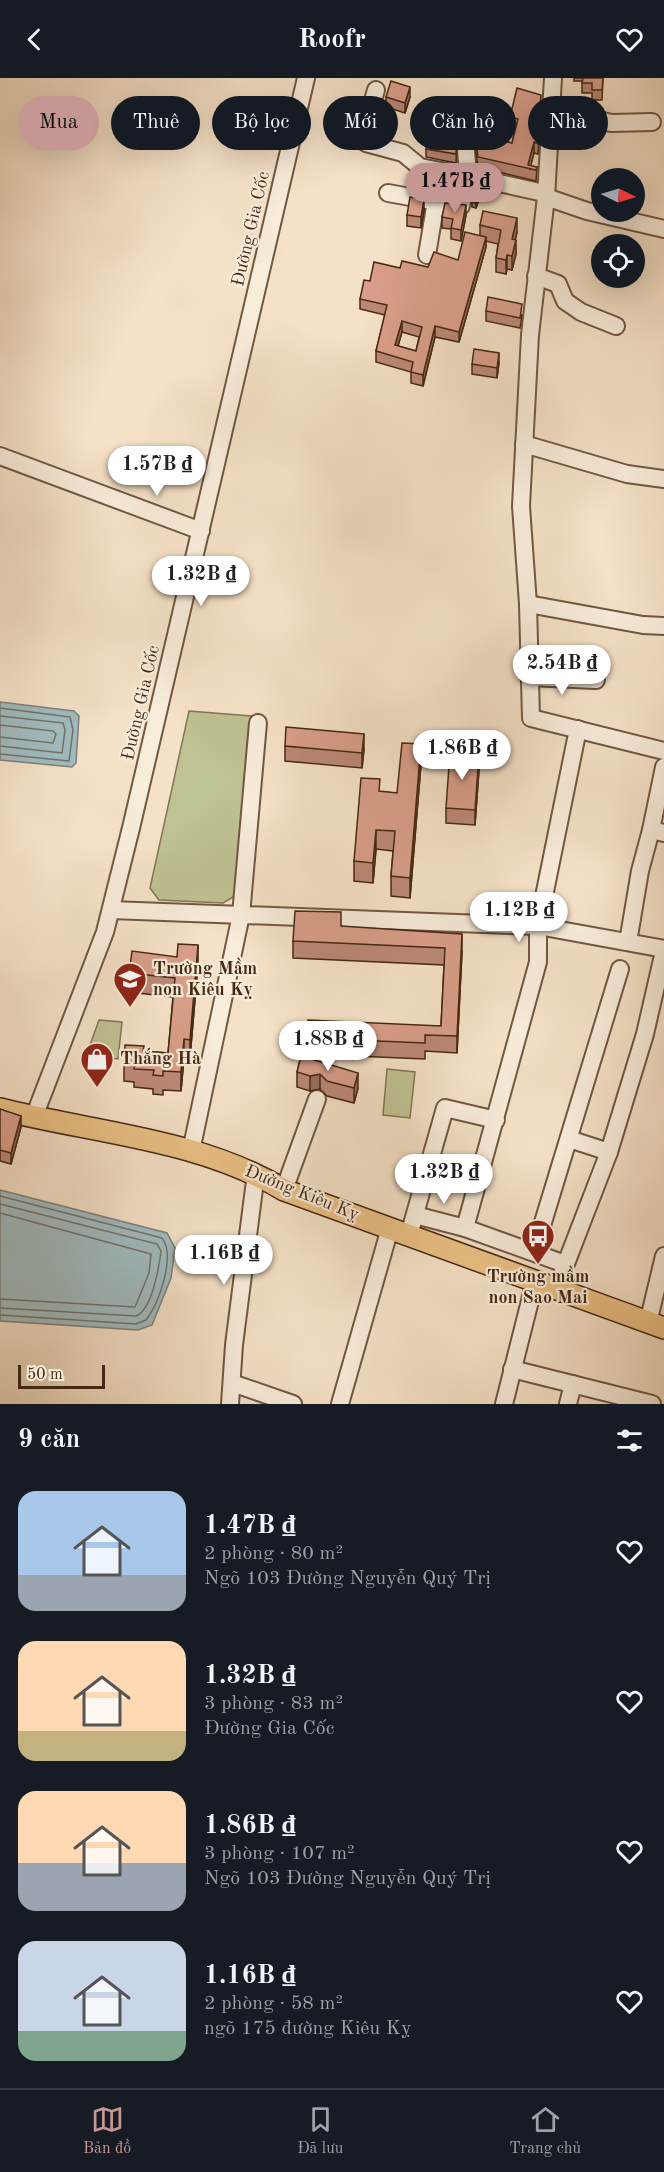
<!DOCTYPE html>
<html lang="vi">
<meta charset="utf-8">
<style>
body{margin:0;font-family:"Old Standard TT",serif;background:#20242c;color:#f1f3f6;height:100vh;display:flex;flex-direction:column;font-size:22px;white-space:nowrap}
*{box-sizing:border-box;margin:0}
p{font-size:20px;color:#9ea1a6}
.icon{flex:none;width:33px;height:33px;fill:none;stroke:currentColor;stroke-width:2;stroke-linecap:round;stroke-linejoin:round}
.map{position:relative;height:1326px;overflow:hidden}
.drawer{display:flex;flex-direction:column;background:#171b24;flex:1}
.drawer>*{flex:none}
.top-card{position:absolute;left:18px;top:18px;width:628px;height:54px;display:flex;gap:12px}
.needle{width:39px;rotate:95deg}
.buttons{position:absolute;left:591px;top:90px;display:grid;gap:12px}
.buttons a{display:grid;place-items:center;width:54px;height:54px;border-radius:50%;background:#171b24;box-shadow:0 6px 24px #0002;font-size:30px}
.scale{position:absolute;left:18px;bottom:15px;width:87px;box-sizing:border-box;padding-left:6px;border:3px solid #462914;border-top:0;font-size:16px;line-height:21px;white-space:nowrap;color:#462914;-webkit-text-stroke:4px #f8ecdb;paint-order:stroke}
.price{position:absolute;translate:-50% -51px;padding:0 14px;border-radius:21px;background:#fff;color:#222;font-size:20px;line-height:39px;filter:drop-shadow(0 2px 3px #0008)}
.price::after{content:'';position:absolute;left:50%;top:36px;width:18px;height:14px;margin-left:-9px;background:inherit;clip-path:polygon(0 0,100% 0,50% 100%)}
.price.current{background:#c59692;color:#111}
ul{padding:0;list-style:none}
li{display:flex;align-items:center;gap:18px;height:150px;padding:0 18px}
li span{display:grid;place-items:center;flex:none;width:168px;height:120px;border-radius:18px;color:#555}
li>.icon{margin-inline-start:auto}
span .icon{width:72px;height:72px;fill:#fffc;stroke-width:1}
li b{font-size:26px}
h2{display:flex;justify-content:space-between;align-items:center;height:72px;padding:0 18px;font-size:26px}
.chip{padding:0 21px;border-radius:27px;background:#171b24;box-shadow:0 6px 24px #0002;font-size:21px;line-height:54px}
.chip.current{background:#c59692;color:#111}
header{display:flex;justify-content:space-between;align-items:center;height:78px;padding:0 18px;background:#171b24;font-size:27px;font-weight:600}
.tab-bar{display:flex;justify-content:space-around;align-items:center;height:84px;border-top:2px solid #363941;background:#171b24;font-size:16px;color:#9ea1a6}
.tab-bar a{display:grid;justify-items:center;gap:3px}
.tab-bar .current{color:#c59692}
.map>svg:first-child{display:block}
.green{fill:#bfc293;stroke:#827654;stroke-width:1.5}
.water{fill:#a0bbbf;stroke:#7c817b;stroke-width:1.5}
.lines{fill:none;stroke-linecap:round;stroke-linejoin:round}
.shore{stroke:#73726a;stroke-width:1.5}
.minor-casing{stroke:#725741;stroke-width:20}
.major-casing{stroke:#462914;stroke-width:24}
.minor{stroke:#f8ecdb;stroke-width:16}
.major{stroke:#eac084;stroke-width:21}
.wall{fill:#bb8876;stroke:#462914;stroke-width:1.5;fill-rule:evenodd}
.shaded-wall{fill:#986f60;stroke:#462914;stroke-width:1.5}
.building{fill:#d99e89;stroke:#462914;stroke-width:1.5;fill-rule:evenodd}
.labels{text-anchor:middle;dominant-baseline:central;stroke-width:4.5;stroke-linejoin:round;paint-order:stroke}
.street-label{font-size:18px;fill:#462914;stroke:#f8ecdb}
.poi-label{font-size:18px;font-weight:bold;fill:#462914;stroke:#f8ecdb;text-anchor:start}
</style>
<header><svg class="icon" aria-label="back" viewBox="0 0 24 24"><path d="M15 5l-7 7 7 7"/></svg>Roofr<svg class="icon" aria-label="heart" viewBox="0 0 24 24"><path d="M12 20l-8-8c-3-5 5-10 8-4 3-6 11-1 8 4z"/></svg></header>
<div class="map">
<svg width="664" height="1326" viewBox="0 0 664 1326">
<rect width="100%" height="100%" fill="#f5e1c7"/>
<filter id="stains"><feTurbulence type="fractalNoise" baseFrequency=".00333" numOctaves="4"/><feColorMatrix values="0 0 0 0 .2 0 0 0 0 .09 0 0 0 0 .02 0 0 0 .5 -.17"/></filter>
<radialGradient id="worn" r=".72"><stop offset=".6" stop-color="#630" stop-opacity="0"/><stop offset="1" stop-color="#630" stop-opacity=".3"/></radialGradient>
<g class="green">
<polygon points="189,633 251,638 235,818 223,825 159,822 150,810"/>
<polygon points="99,942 122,944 118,981 86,978"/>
<polygon points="387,991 415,994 410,1040 383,1037"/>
</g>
<g class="water">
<polygon points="0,624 74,633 79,638 76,685 72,689 0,682"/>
<polygon points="0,1112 167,1155 175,1170 171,1200 152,1247 138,1252 0,1243"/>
</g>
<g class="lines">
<g class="shore">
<polyline points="0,630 70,639 73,652 69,683 0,676"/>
<polyline points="0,638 63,645 65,652 62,675 0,668"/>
<polyline points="0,647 53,653 56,656 53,665 0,659"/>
<path d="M 0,1118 L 162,1160 C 176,1178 159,1225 146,1242 L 136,1246 L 0,1237"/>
<path d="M 0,1126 L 157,1166 L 161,1173 C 159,1189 152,1232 136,1238 L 0,1230"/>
<polyline points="0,1135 151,1176 149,1195 135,1229 0,1221"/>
</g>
<defs>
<g id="minor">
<polyline points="553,0 546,119 530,257 521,428 528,526 531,640 664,673"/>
<polyline points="376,12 362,61 366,65 403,75 420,89 468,98 466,72"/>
<polyline points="551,30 611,45 652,44"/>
<polyline points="388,115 461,128 468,98 544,115"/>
<polyline points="546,119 587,133 664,151"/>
<polyline points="427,177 436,123"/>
<polyline points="536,198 558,206 565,223 581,234 616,248"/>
<polyline points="524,366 627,396 664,401"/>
<polyline points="0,378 201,453"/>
<polyline points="528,526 643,547 664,548"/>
<polyline points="529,599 596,602"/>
<polyline points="578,651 538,848 664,871"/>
<polyline points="651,752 664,689"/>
<polyline points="111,832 538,848 538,884 465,1150 565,1186"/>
<polyline points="628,864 640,793 651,752 664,755"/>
<polyline points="34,1039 105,854 131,750 306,0"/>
<polyline points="569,1061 609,1074"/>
<polyline points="191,1073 241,837 258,645"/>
<polyline points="284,1112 317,1021"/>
<polyline points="415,1137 465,1150"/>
<polyline points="409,1157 445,1030 496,1042"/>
<polyline points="534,1174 620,891"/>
<polyline points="557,1209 609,1074 645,956 664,873"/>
<polyline points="648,1245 664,1178"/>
<polyline points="512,1291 652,1326"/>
<polyline points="232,1305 293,1326"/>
<polyline points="230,1326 234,1267 256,1095"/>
<polyline points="340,1326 390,1150"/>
<polyline points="504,1326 535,1203"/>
<polyline points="568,1326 573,1306"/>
</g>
<path id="major" d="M 0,1031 C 94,1055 200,1061 284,1112 L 664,1250"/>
</defs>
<use href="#minor" class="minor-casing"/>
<use href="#major" class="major-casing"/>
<use href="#minor" class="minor"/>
<use href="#major" class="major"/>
</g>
<g class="wall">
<polygon points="574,0 603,0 602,22 592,22 592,15 582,15 582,3 574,3"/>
<polygon points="386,19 410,19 405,35 386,29"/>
<polygon points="541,27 538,76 534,75 530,88 537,89 536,103 478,89 475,68 475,57 512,65 515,51 510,49 510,39"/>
<polygon points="443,58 457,59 456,85 426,79 426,71"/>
<polygon points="480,118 476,130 472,129 472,124"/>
<polygon points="424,132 421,150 407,148 407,137"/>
<polygon points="466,137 461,163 451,161 451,151 442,150 442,139"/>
<path d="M 480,147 L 517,154 L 515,162 L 516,176 L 512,192 L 507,191 L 506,196 L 496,194 L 496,180 L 498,166 L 486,163 L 486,169 L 459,264 L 435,259 L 423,308 L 411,305 L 411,294 L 376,284 L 376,273 L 385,237 L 360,231 L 360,221 L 370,203 L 400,190 L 428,189 L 458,182 L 480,157 ZM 402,254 L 419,259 L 416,273 L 398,268 Z"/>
<polygon points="486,233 522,237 520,250 486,243"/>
<polygon points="499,285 497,300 472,296 472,286"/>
<polygon points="285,668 364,671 362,690 285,683"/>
<polygon points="421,686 410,820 391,818 391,798 393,773 376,771 373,805 354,803 354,783 380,714 397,715"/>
<polygon points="479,692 475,747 446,745 446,730"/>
<polygon points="341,848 462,873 457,975 425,973 425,981 307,976 307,960 441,948 444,887 293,880 293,863"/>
<polygon points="198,886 190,980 184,980 181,1013 163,1012 163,1017 153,1016 153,1011 134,1009 134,1004 124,1003 124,984 144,973 168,975 173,919 129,914 129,895"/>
<polygon points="301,978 358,1010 354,1025 327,1018 320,1011 310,1013 297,1009 297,994"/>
<polygon points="0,1031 21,1049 11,1086 0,1083"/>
</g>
<g class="shaded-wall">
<polygon points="410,9 410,19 405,35 405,25"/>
<polygon points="534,64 534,75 530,91 528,87"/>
<polygon points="480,113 480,118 476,130 476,125"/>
<polygon points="424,122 424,132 421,150 421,139"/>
<polygon points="466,127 466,137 461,163 461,152"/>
<polygon points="517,140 517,154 512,175 512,161"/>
<polygon points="486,159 486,169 459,264 459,254"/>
<polygon points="516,162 516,176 512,192 512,178"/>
<polygon points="507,177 507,191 506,196 506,182"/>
<polygon points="402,243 402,254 395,278 395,267"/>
<polygon points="435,248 435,259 423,308 423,297"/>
<polygon points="499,275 499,285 497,300 497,290"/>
<polygon points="364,656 364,671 362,690 362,675"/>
<polygon points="421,666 421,686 410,820 410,800"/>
<polygon points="479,676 479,692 475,747 475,732"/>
<polygon points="376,752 376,771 373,805 373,785"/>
<polygon points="462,856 462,873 457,975 457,958"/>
<polygon points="198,867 198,886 190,980 190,962"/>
<polygon points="184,961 184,980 181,1013 181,994"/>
<polygon points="358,995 358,1010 354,1025 354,1010"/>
<polygon points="320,996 320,1011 310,1013 310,998"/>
<polygon points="21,1038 21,1049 11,1086 11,1075"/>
</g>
<g class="building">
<polygon points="583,0 603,0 602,12 592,12 592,5 582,5"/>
<polygon points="391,3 410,9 405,25 386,19"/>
<polygon points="517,10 541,17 538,66 534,64 528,87 537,89 536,92 478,79 475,57 512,65 518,41 510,39"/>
<polygon points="427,54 443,55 443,58 457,59 456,76 426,71"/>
<polygon points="474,111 480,113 476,125 472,124"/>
<polygon points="410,119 424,122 421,139 407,137"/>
<polygon points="445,125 466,127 461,152 451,150 453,141 442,139"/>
<polygon points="483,133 517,140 512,161 516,162 512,178 507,177 506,182 496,180 501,152 480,147"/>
<path d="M 465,154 L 486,159 L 459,254 L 435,248 L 423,297 L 411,294 L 413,284 L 376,273 L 387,227 L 360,221 L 364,202 L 370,203 L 374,184 L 400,190 L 402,183 L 428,189 L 434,174 L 458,182 ZM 402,243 L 422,249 L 416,273 L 395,267 Z"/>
<polygon points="488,219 522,226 520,240 486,233"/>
<polygon points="474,271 499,275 497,290 472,286"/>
<polygon points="286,649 364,656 362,675 285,668"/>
<polygon points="402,665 421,666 410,800 391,798 395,753 376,752 373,785 354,783 361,700 380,701 379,713 397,715"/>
<polygon points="450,674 479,676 475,732 446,730"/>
<polygon points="295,833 341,834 341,848 462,856 457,958 425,957 425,965 307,960 308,942 441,948 445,870 293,863"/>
<polygon points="178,866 198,867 190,962 184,961 181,994 163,993 163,998 153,997 154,992 134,991 135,985 124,984 125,967 144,968 143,973 168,975 175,900 129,895 132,873 177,879"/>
<polygon points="301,978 358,995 354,1010 327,1003 320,996 310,998 297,994"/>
<polygon points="0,1031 21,1038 11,1075 0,1072"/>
</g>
<defs>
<symbol id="school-pin" viewBox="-11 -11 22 30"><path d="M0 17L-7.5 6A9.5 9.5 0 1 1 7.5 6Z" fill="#8f2418" stroke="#f8ecdb"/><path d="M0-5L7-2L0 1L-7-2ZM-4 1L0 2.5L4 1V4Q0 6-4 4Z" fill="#fff"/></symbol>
<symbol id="shop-pin" viewBox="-11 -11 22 30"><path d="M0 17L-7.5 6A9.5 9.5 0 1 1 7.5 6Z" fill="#8f2418" stroke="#f8ecdb"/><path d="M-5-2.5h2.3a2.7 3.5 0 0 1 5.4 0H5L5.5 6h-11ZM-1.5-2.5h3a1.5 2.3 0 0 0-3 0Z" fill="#fff"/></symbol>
<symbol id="bus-pin" viewBox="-11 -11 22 30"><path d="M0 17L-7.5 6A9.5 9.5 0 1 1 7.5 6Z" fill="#8f2418" stroke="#f8ecdb"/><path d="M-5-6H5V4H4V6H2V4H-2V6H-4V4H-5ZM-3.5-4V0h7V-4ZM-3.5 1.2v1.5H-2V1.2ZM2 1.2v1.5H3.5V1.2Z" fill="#fff"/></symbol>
</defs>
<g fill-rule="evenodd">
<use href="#school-pin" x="111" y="882" width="38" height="52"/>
<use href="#shop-pin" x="78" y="962" width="38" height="52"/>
<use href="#bus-pin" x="519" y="1139" width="38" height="52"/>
</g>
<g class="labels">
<g class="street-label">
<text transform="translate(251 151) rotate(-77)">Đường Gia Cốc</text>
<text transform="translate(141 625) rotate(-77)">Đường Gia Cốc</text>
<text transform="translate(302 1115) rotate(22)">Đường Kiêu Kỵ</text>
</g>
<g class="poi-label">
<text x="153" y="891">Trường Mầm<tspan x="153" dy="21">non Kiêu Kỵ</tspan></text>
<text x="120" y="981">Thắng Hà</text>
<text x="538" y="1199" text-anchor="middle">Trường mầm<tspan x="538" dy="21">non Sao Mai</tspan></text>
</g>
</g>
<rect width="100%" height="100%" filter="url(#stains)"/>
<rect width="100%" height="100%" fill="url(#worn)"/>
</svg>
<div class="buttons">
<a><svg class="needle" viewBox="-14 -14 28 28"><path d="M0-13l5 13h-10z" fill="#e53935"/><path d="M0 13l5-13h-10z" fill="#9ea1a6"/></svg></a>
<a><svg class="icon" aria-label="locate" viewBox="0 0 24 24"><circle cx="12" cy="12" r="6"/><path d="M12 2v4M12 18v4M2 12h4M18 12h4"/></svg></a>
</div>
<div class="scale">50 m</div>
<b class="price current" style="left:455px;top:136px">1.47B ₫</b>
<b class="price" style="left:157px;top:419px">1.57B ₫</b>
<b class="price" style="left:201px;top:529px">1.32B ₫</b>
<b class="price" style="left:562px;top:618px">2.54B ₫</b>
<b class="price" style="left:462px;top:703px">1.86B ₫</b>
<b class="price" style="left:519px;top:865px">1.12B ₫</b>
<b class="price" style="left:328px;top:994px">1.88B ₫</b>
<b class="price" style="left:444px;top:1127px">1.32B ₫</b>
<b class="price" style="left:224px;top:1208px">1.16B ₫</b>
<div class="top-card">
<a class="chip current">Mua</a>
<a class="chip">Thuê</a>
<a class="chip">Bộ lọc</a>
<a class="chip">Mới</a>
<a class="chip">Căn hộ</a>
<a class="chip">Nhà</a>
</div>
</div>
<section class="drawer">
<h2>9 căn<svg class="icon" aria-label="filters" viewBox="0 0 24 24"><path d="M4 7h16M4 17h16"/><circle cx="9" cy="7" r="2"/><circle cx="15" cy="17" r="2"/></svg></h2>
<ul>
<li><span style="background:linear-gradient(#a9c7e8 70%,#9aa5b1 0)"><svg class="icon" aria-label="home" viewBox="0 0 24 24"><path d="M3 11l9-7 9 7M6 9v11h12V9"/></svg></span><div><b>1.47B ₫</b><p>2 phòng · 80 m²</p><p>Ngõ 103 Đường Nguyễn Quý Trị</p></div><svg class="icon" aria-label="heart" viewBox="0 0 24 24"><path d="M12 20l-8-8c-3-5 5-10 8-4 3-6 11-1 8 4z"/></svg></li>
<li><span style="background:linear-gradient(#ffd9b3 75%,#c2b280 0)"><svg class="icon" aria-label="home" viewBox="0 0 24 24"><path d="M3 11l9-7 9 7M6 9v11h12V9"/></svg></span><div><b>1.32B ₫</b><p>3 phòng · 83 m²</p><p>Đường Gia Cốc</p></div><svg class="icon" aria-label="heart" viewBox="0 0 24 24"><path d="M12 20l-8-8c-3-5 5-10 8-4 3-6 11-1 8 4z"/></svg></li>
<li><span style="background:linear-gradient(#ffd9b3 60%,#9aa5b1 0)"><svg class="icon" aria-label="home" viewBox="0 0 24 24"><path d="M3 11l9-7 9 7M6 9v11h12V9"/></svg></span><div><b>1.86B ₫</b><p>3 phòng · 107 m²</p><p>Ngõ 103 Đường Nguyễn Quý Trị</p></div><svg class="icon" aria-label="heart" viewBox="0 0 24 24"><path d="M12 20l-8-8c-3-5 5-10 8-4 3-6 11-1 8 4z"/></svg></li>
<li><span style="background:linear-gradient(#c9d6e8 75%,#7fa58c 0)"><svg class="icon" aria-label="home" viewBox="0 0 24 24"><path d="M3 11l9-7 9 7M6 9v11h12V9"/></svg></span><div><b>1.16B ₫</b><p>2 phòng · 58 m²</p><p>ngõ 175 đường Kiêu Kỵ</p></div><svg class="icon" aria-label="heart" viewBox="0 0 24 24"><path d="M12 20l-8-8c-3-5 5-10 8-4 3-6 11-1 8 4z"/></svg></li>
</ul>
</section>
<nav class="tab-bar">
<a class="current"><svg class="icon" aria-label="map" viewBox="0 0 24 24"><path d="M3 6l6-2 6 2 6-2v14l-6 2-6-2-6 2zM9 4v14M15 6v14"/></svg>Bản đồ</a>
<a><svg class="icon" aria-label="saved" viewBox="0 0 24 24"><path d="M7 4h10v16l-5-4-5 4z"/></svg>Đã lưu</a>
<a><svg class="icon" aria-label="home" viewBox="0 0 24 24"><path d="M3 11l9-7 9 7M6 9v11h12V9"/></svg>Trang chủ</a>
</nav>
